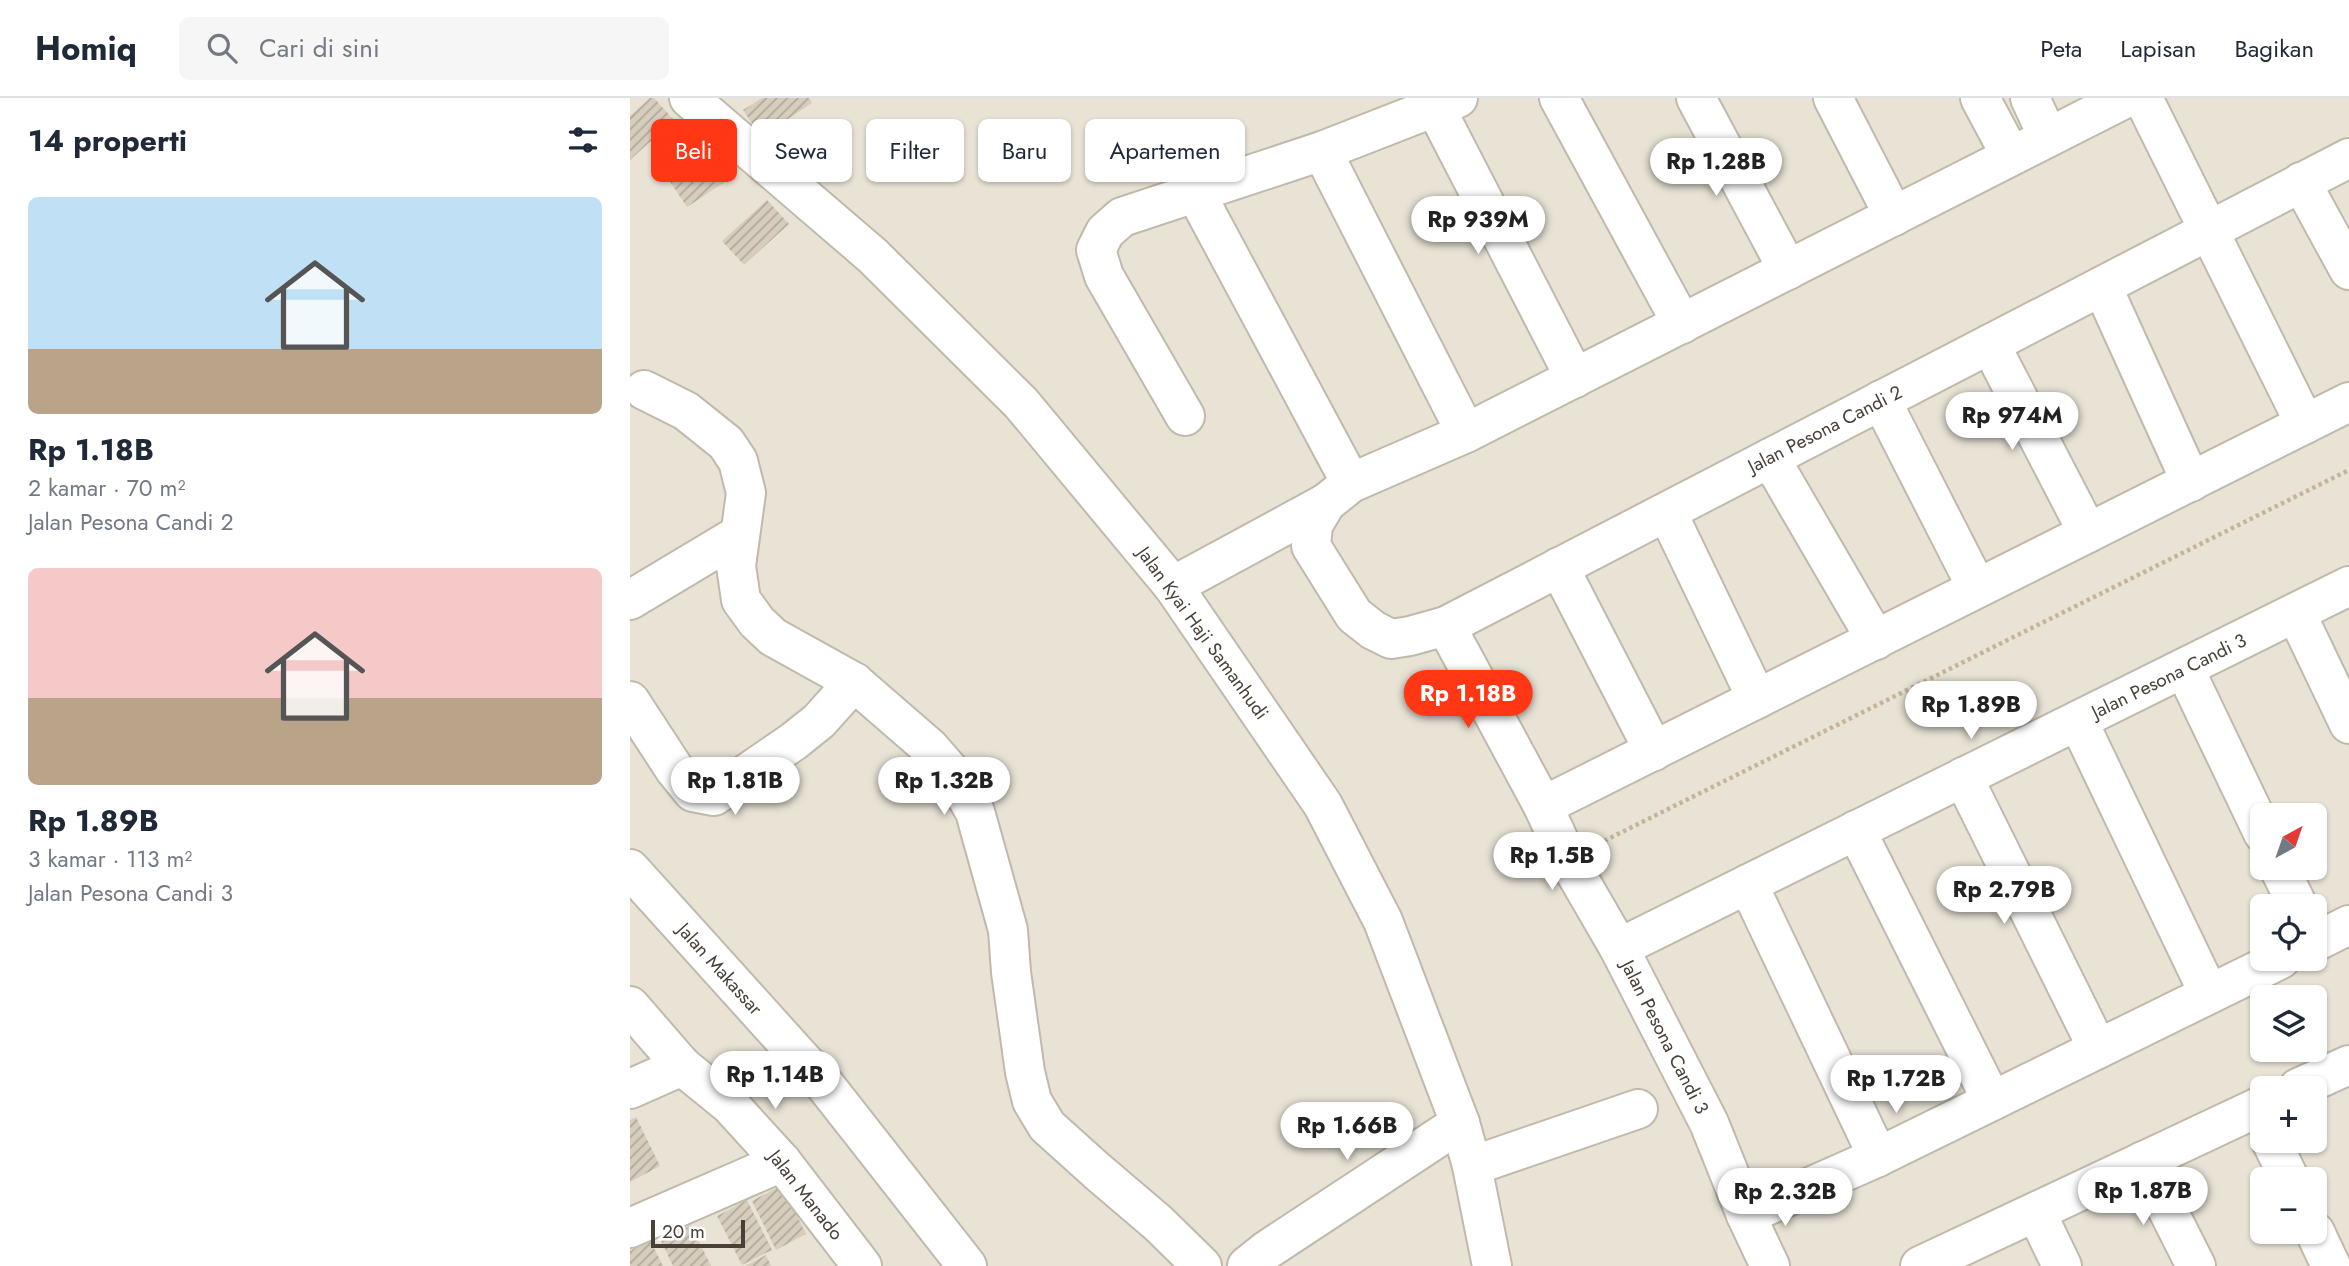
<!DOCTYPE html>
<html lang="id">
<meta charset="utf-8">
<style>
body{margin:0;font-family:Jost,sans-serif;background:#f6f6f7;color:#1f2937;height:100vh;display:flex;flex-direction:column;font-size:26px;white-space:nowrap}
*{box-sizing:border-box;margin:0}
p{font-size:23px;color:#747a83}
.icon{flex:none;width:38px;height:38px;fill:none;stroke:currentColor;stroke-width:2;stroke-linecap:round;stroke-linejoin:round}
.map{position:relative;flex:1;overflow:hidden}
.panel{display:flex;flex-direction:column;background:#fff;width:630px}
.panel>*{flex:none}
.top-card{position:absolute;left:21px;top:21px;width:665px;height:63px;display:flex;gap:14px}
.needle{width:46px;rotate:40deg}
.controls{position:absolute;left:1620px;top:705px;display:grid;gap:14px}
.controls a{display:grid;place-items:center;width:77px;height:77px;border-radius:10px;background:#fff;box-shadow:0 2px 5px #0004;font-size:35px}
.scale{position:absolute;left:21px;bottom:18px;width:94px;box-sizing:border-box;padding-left:7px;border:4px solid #494137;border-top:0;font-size:19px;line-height:24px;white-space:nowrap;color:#494137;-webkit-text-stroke:5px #fff;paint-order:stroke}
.price{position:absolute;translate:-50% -60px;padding:0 16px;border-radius:24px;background:#fff;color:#222;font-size:23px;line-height:46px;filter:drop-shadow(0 2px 4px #0008)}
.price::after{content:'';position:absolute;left:50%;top:42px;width:21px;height:16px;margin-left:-10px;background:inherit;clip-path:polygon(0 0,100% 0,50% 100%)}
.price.active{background:#ff3715;color:#fff}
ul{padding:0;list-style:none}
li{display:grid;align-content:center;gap:14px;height:371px;padding:0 28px}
li span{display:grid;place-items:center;height:217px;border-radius:10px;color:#555}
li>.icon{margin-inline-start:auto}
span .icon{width:126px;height:126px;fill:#fffc;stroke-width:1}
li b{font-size:30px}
h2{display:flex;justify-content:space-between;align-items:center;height:84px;padding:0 28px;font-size:30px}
.tag{padding:0 24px;border-radius:10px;background:#fff;box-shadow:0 2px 5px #0004;font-size:24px;line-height:63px}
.tag.active{background:#ff3715;color:#fff}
header{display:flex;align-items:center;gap:42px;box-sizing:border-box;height:98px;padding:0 35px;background:#fff;border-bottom:2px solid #e0e1e3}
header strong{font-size:33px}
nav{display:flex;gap:38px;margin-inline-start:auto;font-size:24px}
.search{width:490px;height:63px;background:#f6f6f7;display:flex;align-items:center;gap:18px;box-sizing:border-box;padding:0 24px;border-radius:10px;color:#747a83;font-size:26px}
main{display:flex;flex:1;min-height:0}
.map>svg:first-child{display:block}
.residential{fill:#e9e3d6;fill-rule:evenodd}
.building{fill:url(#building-hatch)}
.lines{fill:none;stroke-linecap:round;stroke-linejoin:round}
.minor-casing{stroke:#c1b9aa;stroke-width:42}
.path{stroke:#c3b59b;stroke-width:4.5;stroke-dasharray:3.5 3.5;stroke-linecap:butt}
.minor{stroke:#fff;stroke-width:38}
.labels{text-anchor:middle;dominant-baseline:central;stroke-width:5;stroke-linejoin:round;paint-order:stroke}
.street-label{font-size:19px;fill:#494137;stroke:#fff}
</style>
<header>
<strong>Homiq</strong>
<div class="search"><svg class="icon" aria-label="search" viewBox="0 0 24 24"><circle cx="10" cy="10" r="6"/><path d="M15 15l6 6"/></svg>Cari di sini</div>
<nav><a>Peta</a><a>Lapisan</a><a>Bagikan</a></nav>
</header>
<main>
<section class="panel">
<h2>14 properti<svg class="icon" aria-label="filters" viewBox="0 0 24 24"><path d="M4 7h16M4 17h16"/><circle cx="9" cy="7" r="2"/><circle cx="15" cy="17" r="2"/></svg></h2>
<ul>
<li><span style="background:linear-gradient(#bfe0f5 70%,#b9a48a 0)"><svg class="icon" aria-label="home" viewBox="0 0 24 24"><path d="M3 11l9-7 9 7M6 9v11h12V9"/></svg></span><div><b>Rp 1.18B</b><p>2 kamar · 70 m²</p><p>Jalan Pesona Candi 2</p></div></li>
<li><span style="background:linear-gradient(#f6c9c9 60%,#b9a48a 0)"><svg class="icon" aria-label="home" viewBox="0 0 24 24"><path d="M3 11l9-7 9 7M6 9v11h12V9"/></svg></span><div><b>Rp 1.89B</b><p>3 kamar · 113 m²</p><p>Jalan Pesona Candi 3</p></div></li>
</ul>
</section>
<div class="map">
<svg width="1719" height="1168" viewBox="0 0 1719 1168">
<defs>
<pattern id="building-hatch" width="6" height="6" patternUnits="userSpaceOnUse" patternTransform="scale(1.75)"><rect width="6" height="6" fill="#d7cdbd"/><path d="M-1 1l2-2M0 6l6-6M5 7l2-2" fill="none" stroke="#b0a89a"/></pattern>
</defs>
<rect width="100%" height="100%" fill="#f5f1e8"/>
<path class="residential" d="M 0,0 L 1719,0 L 1719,1168 L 0,1168 ZM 1633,718 L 1685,718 L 1685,770 L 1633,770 ZM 1633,808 L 1685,808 L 1685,861 L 1633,861 ZM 1633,900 L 1685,900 L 1685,952 L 1633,952 ZM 1633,990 L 1685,990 L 1685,1043 L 1633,1043 ZM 1633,1082 L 1685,1082 L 1685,1134 L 1633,1134 Z"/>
<g class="building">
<polygon points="20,0 24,0 44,22 0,62 0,18"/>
<polygon points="132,0 179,0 182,5 131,39 113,12"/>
<polygon points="73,36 102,79 57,109 28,66"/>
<polygon points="137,102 159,126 114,167 92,143"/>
<polygon points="6,1019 30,1068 0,1084 0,1022"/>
<polygon points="152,1087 176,1136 146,1152 122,1103"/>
<polygon points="117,1102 142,1152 112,1167 87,1118"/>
<polygon points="61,1127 81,1168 43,1168 31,1143"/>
<polygon points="20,1142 33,1168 0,1168 0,1153"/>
<polygon points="136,1157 141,1168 115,1168"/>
</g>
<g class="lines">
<defs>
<g id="minor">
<polyline points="59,0 243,158 391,305 543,488 693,707 753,823 830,1025 842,1068 862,1168"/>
<polyline points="929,0 1052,226"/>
<polyline points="1066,0 1158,172"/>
<polyline points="1203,0 1264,118"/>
<polyline points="1350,0 1381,58"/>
<polyline points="1400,0 1418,39"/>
<polyline points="1496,0 836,335 721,385 696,405 683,427 681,448 724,517 743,532 761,541 780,538 816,528 1719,60"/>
<polyline points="1513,0 1675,326"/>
<polyline points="805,9 945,280"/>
<polyline points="692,53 836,335"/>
<polyline points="1671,84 1719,172"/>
<polyline points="565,94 721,385"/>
<polyline points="1472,188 1561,384"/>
<polyline points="1360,246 1458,435"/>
<polyline points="14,292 56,313 96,345 108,363 116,395 106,468 111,502 127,524 143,539 224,584 299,649 326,680 345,714 378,832 381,874 395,974 402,1003 417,1028 467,1073 528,1125 572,1168"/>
<polyline points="1251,302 1347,490"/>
<polyline points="555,318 474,178 466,152 475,134 492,119 692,53 828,0"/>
<polyline points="1140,360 1246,542"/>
<polyline points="1037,414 1127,601"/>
<polyline points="929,469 1024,653"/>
<polyline points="543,488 696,405"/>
<polyline points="0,502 110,436"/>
<polyline points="1666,515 1719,626"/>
<polyline points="816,528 913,708 938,762 989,850 1079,1025 1116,1117 1248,1059 1651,861"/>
<polyline points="1554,570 1633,735"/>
<polyline points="0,603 45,672 63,694 84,698 164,643 189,623 224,584"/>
<polyline points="1448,623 1579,896"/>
<polyline points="1333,679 1468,951"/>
<polyline points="913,708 1719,304"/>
<polyline points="1226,732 1362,1003"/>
<polyline points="1649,770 1668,808"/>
<polyline points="0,771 195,987 337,1168"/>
<polyline points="1118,786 1248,1059"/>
<polyline points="1685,844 1719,827"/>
<polyline points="989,850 1719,488"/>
<polyline points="0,908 52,968 100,1007 152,1064 232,1168"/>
<polyline points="1668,990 1719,967"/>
<polyline points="0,991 52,968"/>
<polyline points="1641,1043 1660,1082"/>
<polyline points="1513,1063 1566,1168"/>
<polyline points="842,1068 1008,1011"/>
<polyline points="1406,1114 1432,1168"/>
<polyline points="1116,1117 1140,1168"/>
<polyline points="0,1130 152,1064"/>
<polyline points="1685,1134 1701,1168"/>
<polyline points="617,1168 637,1152 830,1025"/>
<polyline points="1290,1168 1633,1007"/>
</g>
</defs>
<use href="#minor" class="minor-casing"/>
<polyline class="path" points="968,746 1719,372"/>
<use href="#minor" class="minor"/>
</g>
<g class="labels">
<g class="street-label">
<text transform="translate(1195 331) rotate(-27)">Jalan Pesona Candi 2</text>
<text transform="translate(573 535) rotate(54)">Jalan Kyai Haji Samanhudi</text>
<text transform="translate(1539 578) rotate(-26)">Jalan Pesona Candi 3</text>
<text transform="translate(90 871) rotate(48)">Jalan Makassar</text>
<text transform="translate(1035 939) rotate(63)">Jalan Pesona Candi 3</text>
<text transform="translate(176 1097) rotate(52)">Jalan Manado</text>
</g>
</g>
</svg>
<div class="controls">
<a><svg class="needle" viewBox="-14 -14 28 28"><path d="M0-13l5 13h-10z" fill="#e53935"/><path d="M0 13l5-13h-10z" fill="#747a83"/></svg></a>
<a><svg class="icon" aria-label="locate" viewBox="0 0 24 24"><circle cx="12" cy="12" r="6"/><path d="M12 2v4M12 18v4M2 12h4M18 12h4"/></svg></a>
<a><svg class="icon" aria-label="layers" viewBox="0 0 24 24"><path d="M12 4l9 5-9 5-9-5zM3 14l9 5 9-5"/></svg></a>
<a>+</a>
<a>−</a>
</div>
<div class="scale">20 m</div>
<b class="price" style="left:1086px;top:100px">Rp 1.28B</b>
<b class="price" style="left:848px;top:158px">Rp 939M</b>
<b class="price" style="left:1382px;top:354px">Rp 974M</b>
<b class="price active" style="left:838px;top:632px">Rp 1.18B</b>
<b class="price" style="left:1341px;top:643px">Rp 1.89B</b>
<b class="price" style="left:105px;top:719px">Rp 1.81B</b>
<b class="price" style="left:314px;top:719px">Rp 1.32B</b>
<b class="price" style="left:922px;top:794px">Rp 1.5B</b>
<b class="price" style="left:1374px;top:828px">Rp 2.79B</b>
<b class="price" style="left:145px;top:1013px">Rp 1.14B</b>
<b class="price" style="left:1266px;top:1017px">Rp 1.72B</b>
<b class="price" style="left:717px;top:1064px">Rp 1.66B</b>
<b class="price" style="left:1513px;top:1129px">Rp 1.87B</b>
<b class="price" style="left:1155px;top:1130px">Rp 2.32B</b>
<div class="top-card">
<a class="tag active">Beli</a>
<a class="tag">Sewa</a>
<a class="tag">Filter</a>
<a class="tag">Baru</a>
<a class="tag">Apartemen</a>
</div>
</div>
</main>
